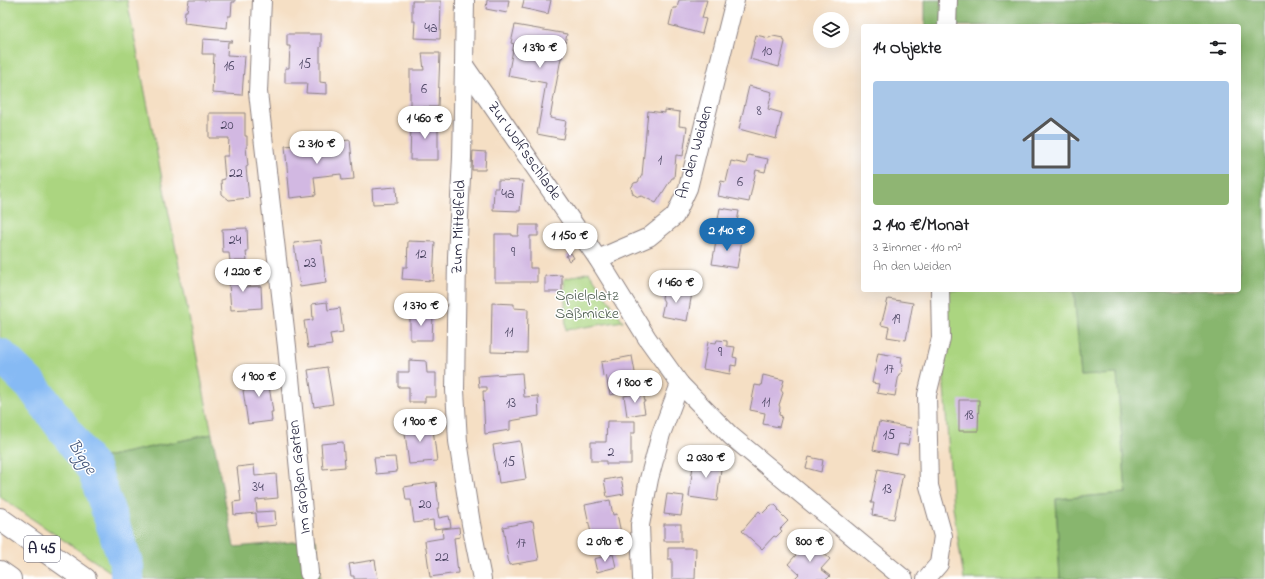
<!DOCTYPE html>
<html lang="de">
<meta charset="utf-8">
<style>
body{margin:0;font-family:"Indie Flower",sans-serif;background:#f6f6f6;color:#202124;height:100vh;display:flex;flex-direction:column;font-size:15px;white-space:nowrap}
*{box-sizing:border-box;margin:0}
p{font-size:13px;color:#757577}
.icon{flex:none;width:22px;height:22px;fill:none;stroke:currentColor;stroke-width:2;stroke-linecap:round;stroke-linejoin:round}
.map{position:relative;flex:1;overflow:hidden}
.drawer{position:absolute;left:861px;top:24px;width:380px;height:268px;display:flex;flex-direction:column;background:#fff;border-radius:4px;box-shadow:0 4px 16px #0002}
.drawer>*{flex:none}
.fabs{position:absolute;left:813px;top:12px;display:grid;gap:8px}
.fabs a{display:grid;place-items:center;width:36px;height:36px;border-radius:50%;background:#fff;box-shadow:0 4px 16px #0002;font-size:20px}
.price{position:absolute;translate:-50% -34px;padding:0 9px;border-radius:14px;background:#fff;color:#222;font-size:13px;line-height:26px;filter:drop-shadow(0 1px 2px #0008)}
.price::after{content:'';position:absolute;left:50%;top:24px;width:12px;height:9px;margin-left:-6px;background:inherit;clip-path:polygon(0 0,100% 0,50% 100%)}
.price.selected{background:#1f6fb2;color:#fff}
ul{padding:0;list-style:none}
li{display:grid;align-content:center;gap:8px;height:212px;padding:0 12px}
li+li{border-top:1px solid #e0e0e0}
li span{display:grid;place-items:center;height:124px;border-radius:4px;color:#555}
li>.icon{margin-inline-start:auto}
span .icon{width:72px;height:72px;fill:#fffc;stroke-width:1}
li b{font-size:17px}
h2{display:flex;justify-content:space-between;align-items:center;height:48px;padding:0 12px;font-size:17px}
.map>svg:first-child{display:block}
.green{fill:#abd580;stroke:#667c5e}
.forest{fill:#88b66e;stroke:#556c54}
.lines{fill:none;stroke-linecap:round;stroke-linejoin:round}
.river{stroke:#86baf4;stroke-width:34}
.building{fill:#d2b8e2}
.street-casing{stroke:#8c8080;stroke-width:20}
.highway-casing{stroke:#8c8080;stroke-width:24}
.street{stroke:#fff;stroke-width:18}
.highway{stroke:#fff;stroke-width:22}
.labels{text-anchor:middle;dominant-baseline:central;stroke-width:3;stroke-linejoin:round;paint-order:stroke}
.number-label{font-size:14px;fill:#4e4865}
.shield{fill:#fff;stroke:#646476;stroke-width:1}
.shield-label{font-size:15px;font-weight:bold;fill:#22223b}
.street-label{font-size:16px;fill:#22223b;stroke:#fff}
.park-label{font-size:16px;fill:#526153;stroke:#fff}
.water-label{font-size:17px;font-style:italic;fill:#45577c;stroke:#fff}
</style>
<div class="map">
<svg width="1265" height="579" viewBox="0 0 1265 579">
<rect width="100%" height="100%" fill="#fff"/>
<filter id="ink" filterUnits="userSpaceOnUse"><feTurbulence type="fractalNoise" baseFrequency=".025" numOctaves="2"/><feDisplacementMap in="SourceGraphic" scale="8" xChannelSelector="R" yChannelSelector="G"/><feConvolveMatrix kernelMatrix="1 2 1 2 8 2 1 2 1" color-interpolation-filters="sRGB"/></filter>
<filter id="wash" filterUnits="userSpaceOnUse"><feTurbulence type="fractalNoise" baseFrequency=".012" numOctaves="4" result="noise"/><feDisplacementMap in="SourceGraphic" scale="16" xChannelSelector="R" yChannelSelector="G"/><feGaussianBlur stdDeviation="0.9" result="paint"/><feColorMatrix in="noise" values="0 0 0 0 0 0 0 0 0 0 0 0 0 0 0 0 0 1.4 0 .05"/><feComposite in="paint" operator="in"/></filter>
<g filter="url(#wash)">
<rect width="100%" height="100%" fill="#f5dfc4"/>
<g class="green">
<polygon points="0,0 127,0 212,434 96,459 115,575 0,497"/>
<polygon points="589,272 623,321 566,330 564,279"/>
<polygon points="945,290 1074,290 1081,376 1117,373 1126,493 1056,499 1060,579 964,579 953,507 944,387"/>
</g>
<g class="forest">
<polygon points="925,0 1265,0 1265,579 1060,579 1056,499 1126,493 1117,374 1081,376 1074,290 1239,290 1239,26 925,26"/>
<polygon points="212,434 234,547 316,540 321,579 119,579 115,575 96,459"/>
</g>
<g class="lines">
<polyline class="river" points="0,355 33,387 94,470 127,566 127,579"/>
</g>
<g id="blocks">
<g class="building">
<polygon points="189,0 235,0 235,2 232,2 231,16 228,16 227,28 184,23 185,11 187,11"/>
<polygon points="487,0 509,0 507,13 486,9"/>
<polygon points="524,0 551,0 548,14 522,8"/>
<polygon points="679,0 707,0 702,18 706,19 702,34 669,25 673,8 677,8"/>
<polygon points="412,1 441,1 440,39 414,38 415,21 412,21"/>
<polygon points="515,25 567,34 562,58 561,58 550,118 566,121 563,139 537,134 546,83 508,76 514,44 511,43"/>
<polygon points="287,34 321,34 321,47 320,47 320,82 327,83 327,94 306,93 307,83 285,83 285,68 289,68 290,46 287,46"/>
<polygon points="756,35 769,38 773,36 783,38 785,42 779,67 750,59"/>
<polygon points="203,39 233,41 232,42 228,42 227,55 245,56 242,95 212,93 214,54 202,54"/>
<polygon points="422,53 440,53 438,107 410,107 410,70 424,70"/>
<polygon points="749,86 772,92 768,109 782,113 776,139 739,129"/>
<polygon points="665,110 680,112 679,126 687,127 683,156 676,155 674,178 672,178 656,203 642,196 638,197 633,194 631,188 634,183 638,182 642,175 648,111 665,113"/>
<polygon points="209,113 245,113 245,136 247,136 247,147 246,147 248,166 246,167 249,198 229,200 222,194 221,180 225,179 223,156 228,156 229,138 209,138"/>
<polygon points="421,117 438,117 438,160 410,160 411,125 420,125"/>
<polygon points="350,140 354,179 342,180 341,174 314,177 316,195 290,198 285,146"/>
<polygon points="473,151 486,152 485,170 472,170"/>
<polygon points="748,155 768,159 765,172 756,170 749,202 718,196 721,181 726,182 731,161 746,164"/>
<polygon points="498,180 523,181 520,211 493,210 494,188 498,188"/>
<polygon points="396,187 397,203 373,204 372,189"/>
<polygon points="720,208 739,211 737,222 718,219"/>
<polygon points="519,225 538,225 538,236 530,236 530,268 537,268 537,282 495,282 495,234 512,234 512,236 518,236"/>
<polygon points="247,228 248,252 246,252 247,261 230,261 229,253 223,253 222,229"/>
<polygon points="717,236 742,240 737,268 712,264"/>
<polygon points="321,240 326,283 300,287 294,243"/>
<polygon points="408,241 435,242 433,281 402,279 403,267 407,267"/>
<polygon points="571,253 574,258 569,261 566,256"/>
<polygon points="244,270 245,287 261,286 262,308 231,310 228,271"/>
<polygon points="562,275 562,292 545,292 545,276"/>
<polygon points="667,288 692,293 687,321 661,316 664,302 662,298 663,293 667,291"/>
<polygon points="888,299 913,303 906,340 887,337 889,327 881,325"/>
<polygon points="327,302 328,310 340,308 343,332 330,334 332,345 308,348 304,321 313,320 312,304"/>
<polygon points="492,303 514,304 514,308 528,309 527,353 491,352"/>
<polygon points="410,315 433,315 432,340 410,340"/>
<polygon points="717,340 727,341 727,346 735,347 733,357 737,358 736,366 731,365 730,374 703,369 708,342 716,343"/>
<polygon points="878,353 902,357 901,364 903,365 901,374 899,374 895,396 877,393 879,384 872,383"/>
<polygon points="632,356 638,389 610,395 606,375 603,376 601,362"/>
<polygon points="409,360 426,361 427,373 436,373 436,397 425,397 425,402 409,402 409,387 398,387 398,372 409,372"/>
<polygon points="327,367 333,404 314,407 308,370"/>
<polygon points="271,368 272,379 268,379 273,412 271,412 272,421 248,424 243,390 259,388 258,381 253,381 252,370"/>
<polygon points="522,373 524,397 538,396 539,416 510,421 510,430 485,434 483,391 487,391 487,387 479,387 478,376"/>
<polygon points="763,375 784,380 781,390 783,393 779,405 780,407 779,415 782,416 779,427 763,424 765,413 750,410 755,385 761,386"/>
<polygon points="643,392 645,402 643,402 645,413 627,416 624,396"/>
<polygon points="959,400 979,400 978,431 959,431"/>
<polygon points="432,421 437,461 423,462 424,463 409,464 404,426 402,426 402,425"/>
<polygon points="607,421 635,421 635,433 631,433 631,464 606,464 606,461 591,461 591,442 606,442"/>
<polygon points="879,422 911,428 908,445 899,444 897,455 873,450"/>
<polygon points="520,441 526,479 499,483 493,445"/>
<polygon points="343,442 345,467 323,469 321,444"/>
<polygon points="395,457 397,472 376,474 374,458"/>
<polygon points="694,457 722,461 717,501 689,497"/>
<polygon points="809,457 823,460 821,472 806,468"/>
<polygon points="254,465 255,476 276,474 278,498 256,500 257,512 275,511 276,525 257,527 256,513 234,515 233,502 241,501 237,467"/>
<polygon points="878,469 903,474 894,519 872,515 874,503 871,503"/>
<polygon points="621,477 624,494 607,497 604,480"/>
<polygon points="436,482 439,508 437,508 439,518 449,516 451,527 434,529 433,520 414,523 411,500 406,500 404,487"/>
<polygon points="667,494 684,496 681,516 664,514"/>
<polygon points="610,500 613,515 617,514 621,533 592,538 585,505"/>
<polygon points="771,505 775,505 778,508 779,512 788,521 780,529 782,531 776,537 774,536 762,549 742,531 759,511 762,514"/>
<polygon points="533,521 539,560 509,565 503,527"/>
<rect x="664" y="524" width="17" height="17"/>
<polygon points="459,527 460,537 454,538 458,573 430,577 425,541 443,538 442,529"/>
<polygon points="809,540 830,559 821,569 830,576 827,579 794,579 799,574 788,564"/>
<polygon points="668,548 696,548 695,579 672,579 672,559 668,559"/>
<polygon points="613,554 616,567 597,572 594,559"/>
<polygon points="375,560 378,579 354,579 354,576 351,576 349,564"/>
</g>
</g>
</g>
<g filter="url(#ink)">
<use href="#blocks" fill-opacity="0" stroke="#8c8080" stroke-width="1"/>
<g class="lines">
<defs>
<g id="street">
<polyline points="262,0 258,92 287,347 309,573"/>
<polyline points="465,0 464,65 598,259 647,338 680,384 731,436 904,579"/>
<polyline points="947,26 948,0"/>
<polyline points="464,65 462,157 457,257 455,390 458,441 471,524 482,579"/>
<polyline points="598,259 649,237 675,216 688,188 735,0"/>
<polyline points="642,579 640,525 649,479 661,434 680,384"/>
<polyline points="926,579 939,564 943,536 929,486 927,395 941,338 940,290"/>
</g>
<g id="highway">
<polyline points="0,519 85,579"/>
<polyline points="0,572 10,579"/>
</g>
</defs>
<use href="#street" class="street-casing"/>
<use href="#highway" class="highway-casing"/>
<use href="#street" class="street"/>
<use href="#highway" class="highway"/>
</g>
</g>
<g class="labels">
<g class="number-label">
<text x="431" y="28">4a</text>
<text x="767" y="51">10</text>
<text x="305" y="64">15</text>
<text x="229" y="66">16</text>
<text x="424" y="89">6</text>
<text x="759" y="111">8</text>
<text x="227" y="125">20</text>
<text x="660" y="160">1</text>
<text x="236" y="173">22</text>
<text x="740" y="182">6</text>
<text x="508" y="194">4a</text>
<text x="235" y="240">24</text>
<text x="513" y="252">9</text>
<text x="421" y="254">12</text>
<text x="310" y="263">23</text>
<text x="896" y="319">19</text>
<text x="509" y="332">11</text>
<text x="720" y="352">9</text>
<text x="889" y="369">17</text>
<text x="766" y="402">11</text>
<text x="511" y="403">13</text>
<text x="969" y="415">18</text>
<text x="889" y="435">15</text>
<text x="611" y="452">2</text>
<text x="509" y="462">15</text>
<text x="258" y="487">34</text>
<text x="887" y="489">13</text>
<text x="425" y="504">20</text>
<text x="521" y="543">17</text>
<text x="442" y="557">22</text>
</g>
<rect class="shield" x="24" y="536" width="36" height="26" rx="3"/>
<g class="shield-label">
<text x="42" y="549">A 45</text>
</g>
<g class="street-label">
<text transform="translate(524 151) rotate(55)">Zur Wolfsschlade</text>
<text transform="translate(695 152) rotate(-74)">An den Weiden</text>
<text transform="translate(459 227) rotate(-88)">Zum Mittelfeld</text>
<text transform="translate(300 477) rotate(-96)">Im Großen Garten</text>
</g>
<g class="park-label">
<text x="587" y="296">Spielplatz<tspan x="587" dy="18">Saßmicke</tspan></text>
</g>
<g class="water-label">
<text transform="translate(82 457) rotate(57)">Bigge</text>
</g>
</g>
</svg>
<div class="fabs">
<a><svg class="icon" aria-label="layers" viewBox="0 0 24 24"><path d="M12 4l9 5-9 5-9-5zM3 14l9 5 9-5"/></svg></a>
</div>
<b class="price" style="left:540px;top:69px">1 390 €</b>
<b class="price" style="left:425px;top:140px">1 460 €</b>
<b class="price" style="left:317px;top:165px">2 310 €</b>
<b class="price selected" style="left:727px;top:252px">2 140 €</b>
<b class="price" style="left:570px;top:257px">1 150 €</b>
<b class="price" style="left:243px;top:293px">1 220 €</b>
<b class="price" style="left:676px;top:304px">1 460 €</b>
<b class="price" style="left:421px;top:327px">1 370 €</b>
<b class="price" style="left:259px;top:398px">1 900 €</b>
<b class="price" style="left:635px;top:404px">1 800 €</b>
<b class="price" style="left:420px;top:443px">1 900 €</b>
<b class="price" style="left:706px;top:479px">2 030 €</b>
<b class="price" style="left:605px;top:563px">2 090 €</b>
<b class="price" style="left:810px;top:563px">800 €</b>
<section class="drawer">
<h2>14 Objekte<svg class="icon" aria-label="filters" viewBox="0 0 24 24"><path d="M4 7h16M4 17h16"/><circle cx="9" cy="7" r="2"/><circle cx="15" cy="17" r="2"/></svg></h2>
<ul>
<li><span style="background:linear-gradient(#a9c7e8 75%,#8fb573 0)"><svg class="icon" aria-label="home" viewBox="0 0 24 24"><path d="M3 11l9-7 9 7M6 9v11h12V9"/></svg></span><div><b>2 140 €/Monat</b><p>3 Zimmer · 110 m²</p><p>An den Weiden</p></div></li>
</ul>
</section>
</div>
